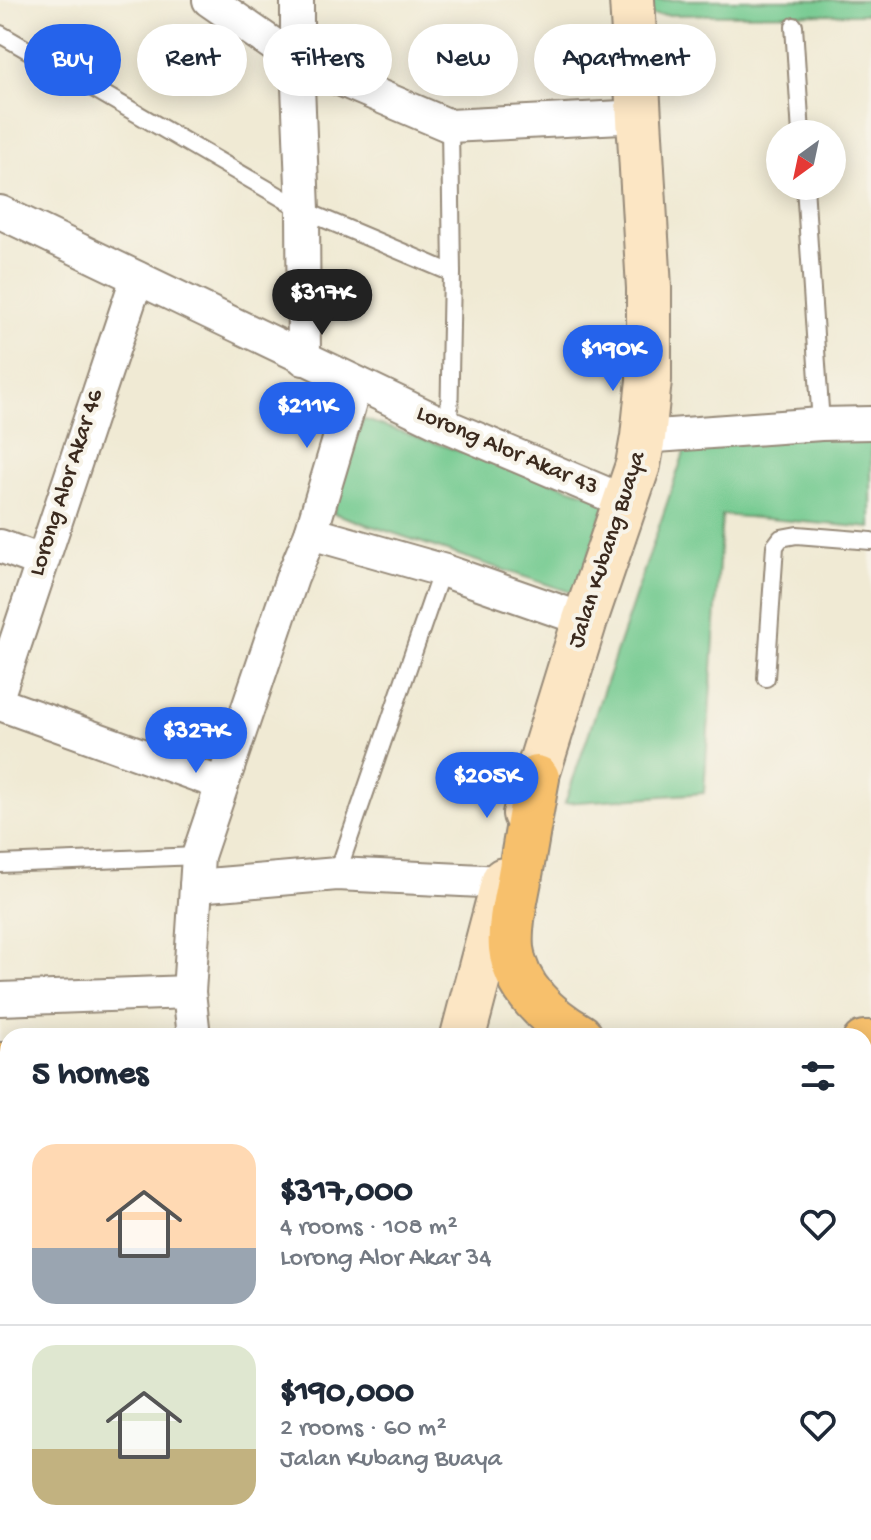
<!DOCTYPE html>
<meta charset="utf-8">
<style>
body{margin:0;font-family:"Gochi Hand",sans-serif;background:#f2f2f3;color:#1f2937;height:100vh;display:flex;flex-direction:column;font-size:30px;white-space:nowrap}
*{box-sizing:border-box;margin:0}
p{font-size:26px;color:#747a83}
.icon{flex:none;width:44px;height:44px;fill:none;stroke:currentColor;stroke-width:2;stroke-linecap:round;stroke-linejoin:round}
.map{position:relative;flex:1;overflow:hidden}
.details{position:absolute;left:0px;top:1028px;width:872px;height:512px;display:flex;flex-direction:column;background:#fff;border-radius:24px 24px 0 0;box-shadow:0 4px 20px #0003}
.details>*{flex:none}
.hud{position:absolute;left:24px;top:24px;width:824px;height:72px;display:flex;gap:16px}
.needle{width:52px;rotate:213deg}
.controls{position:absolute;left:766px;top:120px;display:grid;gap:16px}
.controls a{display:grid;place-items:center;width:80px;height:80px;border-radius:50%;background:#fff;box-shadow:0 4px 20px #0003;font-size:40px}
.price{position:absolute;translate:-50% -68px;padding:0 18px;border-radius:28px;background:#2563eb;color:#fff;font-size:26px;line-height:52px;filter:drop-shadow(0 2px 4px #0008)}
.price::after{content:'';position:absolute;left:50%;top:48px;width:24px;height:18px;margin-left:-12px;background:inherit;clip-path:polygon(0 0,100% 0,50% 100%)}
.price.active{background:#222;color:#fff}
ul{padding:0;list-style:none}
li{display:flex;align-items:center;gap:24px;height:200px;padding:0 32px}
li+li{border-top:2px solid #e0e1e3}
li span{display:grid;place-items:center;flex:none;width:224px;height:160px;border-radius:24px;color:#555}
li>.icon{margin-inline-start:auto}
span .icon{width:96px;height:96px;fill:#fffc;stroke-width:1}
li b{font-size:34px}
h2{display:flex;justify-content:space-between;align-items:center;height:96px;padding:0 32px;font-size:34px}
.chip{padding:0 28px;border-radius:36px;background:#fff;box-shadow:0 4px 20px #0003;font-size:28px;line-height:72px}
.chip.active{background:#2563eb;color:#fff}
.map>svg:first-child{display:block}
.green{fill:#71c98e;stroke:#567a56;stroke-width:2}
.lines{fill:none;stroke-linecap:round;stroke-linejoin:round}
.lane-casing{stroke:#968a79;stroke-width:20}
.street-casing{stroke:#968a79;stroke-width:36}
.secondary-casing{stroke:#968a79;stroke-width:48}
.highway-casing{stroke:#968a79;stroke-width:48}
.lane{stroke:#fff;stroke-width:16}
.street{stroke:#fff;stroke-width:32}
.secondary{stroke:#fce6c4;stroke-width:44}
.highway{stroke:#f7c06c;stroke-width:44}
.labels{text-anchor:middle;dominant-baseline:central;stroke-width:8;stroke-linejoin:round;paint-order:stroke}
.street-label{font-size:24px;fill:#3b2a1e;stroke:#f7f3e8}
</style>
<div class="map">
<svg width="871" height="1540" viewBox="0 0 871 1540">
<rect width="100%" height="100%" fill="#f7f3e8"/>
<filter id="ink" filterUnits="userSpaceOnUse"><feTurbulence type="fractalNoise" baseFrequency=".0125" numOctaves="2"/><feDisplacementMap in="SourceGraphic" scale="16" xChannelSelector="R" yChannelSelector="G"/><feConvolveMatrix kernelMatrix="1 2 1 2 8 2 1 2 1" color-interpolation-filters="sRGB"/></filter>
<filter id="wash" filterUnits="userSpaceOnUse"><feTurbulence type="fractalNoise" baseFrequency=".006" numOctaves="4" result="noise"/><feDisplacementMap in="SourceGraphic" scale="32" xChannelSelector="R" yChannelSelector="G"/><feGaussianBlur stdDeviation="1.8" result="paint"/><feColorMatrix in="noise" values="0 0 0 0 0 0 0 0 0 0 0 0 0 0 0 0 0 1.4 0 .05"/><feComposite in="paint" operator="in"/></filter>
<g filter="url(#wash)">
<rect width="100%" height="100%" fill="#f0ead4"/>
<g class="green">
<polygon points="650,0 871,0 871,14 651,15"/>
<polygon points="363,419 607,500 576,594 333,513"/>
<polygon points="871,434 871,528 722,515 704,793 565,803 687,444"/>
</g>
</g>
<g filter="url(#ink)">
<g class="lines">
<defs>
<g id="lane">
<polyline points="794,26 801,134"/>
<polyline points="0,34 303,210 452,273"/>
<polyline points="805,186 821,424"/>
<polyline points="449,427 452,273 450,126"/>
<polyline points="766,678 775,546 781,538 797,535 871,541"/>
<polyline points="0,864 198,856"/>
<polyline points="337,874 437,584 445,571"/>
<polyline points="869,1149 871,1174"/>
<polyline points="864,1377 871,1372"/>
<polyline points="0,1469 8,1469"/>
<polyline points="500,1532 500,1540"/>
<polyline points="104,1540 107,1532"/>
<polyline points="251,1540 254,1532"/>
</g>
<g id="street">
<polyline points="209,0 297,61 450,126 640,116"/>
<polyline points="297,0 297,61 303,210 304,359"/>
<polyline points="0,212 449,427 626,502"/>
<polyline points="643,437 821,424 871,423"/>
<polyline points="311,533 445,571 585,620"/>
<polyline points="0,546 41,561"/>
<polyline points="0,689 137,278"/>
<polyline points="0,704 222,784"/>
<polyline points="196,886 337,874 503,882"/>
<polyline points="0,999 189,992"/>
<polyline points="194,1036 189,992 198,856 292,578 311,533 356,383"/>
<polyline points="864,1149 871,1149"/>
<polyline points="864,1421 871,1421"/>
<polyline points="375,1532 375,1540"/>
<polyline points="625,1532 626,1540"/>
<polyline points="298,1540 301,1532"/>
</g>
<g id="secondary">
<polyline points="525,814 585,620 638,465 643,437 649,380 649,288 632,0"/>
<polyline points="463,1036 504,880"/>
</g>
<g id="highway">
<path d="M 537,778 C 531,810 526,842 520,875 C 516,898 509,924 511,948 C 515,987 548,1018 580,1036"/>
<polyline points="864,1043 871,1043"/>
<polyline points="0,1065 8,1065"/>
<polyline points="864,1095 871,1095"/>
<polyline points="0,1110 8,1110"/>
</g>
</defs>
<use href="#lane" class="lane-casing"/>
<use href="#street" class="street-casing"/>
<use href="#secondary" class="secondary-casing"/>
<use href="#highway" class="highway-casing"/>
<use href="#lane" class="lane"/>
<use href="#street" class="street"/>
<use href="#secondary" class="secondary"/>
<use href="#highway" class="highway"/>
</g>
</g>
<g class="labels">
<g class="street-label">
<text transform="translate(507 451) rotate(23)">Lorong Alor Akar 43</text>
<text transform="translate(67 483) rotate(-72)">Lorong Alor Akar 46</text>
<text transform="translate(608 550) rotate(-72)">Jalan Kubang Buaya</text>
</g>
</g>
</svg>
<div class="controls">
<a><svg class="needle" viewBox="-14 -14 28 28"><path d="M0-13l5 13h-10z" fill="#e53935"/><path d="M0 13l5-13h-10z" fill="#747a83"/></svg></a>
</div>
<b class="price active" style="left:322px;top:337px">$317K</b>
<b class="price" style="left:613px;top:393px">$190K</b>
<b class="price" style="left:307px;top:450px">$211K</b>
<b class="price" style="left:196px;top:775px">$327K</b>
<b class="price" style="left:487px;top:820px">$205K</b>
<div class="hud">
<a class="chip active">Buy</a>
<a class="chip">Rent</a>
<a class="chip">Filters</a>
<a class="chip">New</a>
<a class="chip">Apartment</a>
</div>
<section class="details">
<h2>5 homes<svg class="icon" aria-label="filters" viewBox="0 0 24 24"><path d="M4 7h16M4 17h16"/><circle cx="9" cy="7" r="2"/><circle cx="15" cy="17" r="2"/></svg></h2>
<ul>
<li><span style="background:linear-gradient(#ffd9b3 65%,#9aa5b1 0)"><svg class="icon" aria-label="home" viewBox="0 0 24 24"><path d="M3 11l9-7 9 7M6 9v11h12V9"/></svg></span><div><b>$317,000</b><p>4 rooms · 108 m²</p><p>Lorong Alor Akar 34</p></div><svg class="icon" aria-label="heart" viewBox="0 0 24 24"><path d="M12 20l-8-8c-3-5 5-10 8-4 3-6 11-1 8 4z"/></svg></li>
<li><span style="background:linear-gradient(#dfe7d0 65%,#c2b280 0)"><svg class="icon" aria-label="home" viewBox="0 0 24 24"><path d="M3 11l9-7 9 7M6 9v11h12V9"/></svg></span><div><b>$190,000</b><p>2 rooms · 60 m²</p><p>Jalan Kubang Buaya</p></div><svg class="icon" aria-label="heart" viewBox="0 0 24 24"><path d="M12 20l-8-8c-3-5 5-10 8-4 3-6 11-1 8 4z"/></svg></li>
</ul>
</section>
</div>
